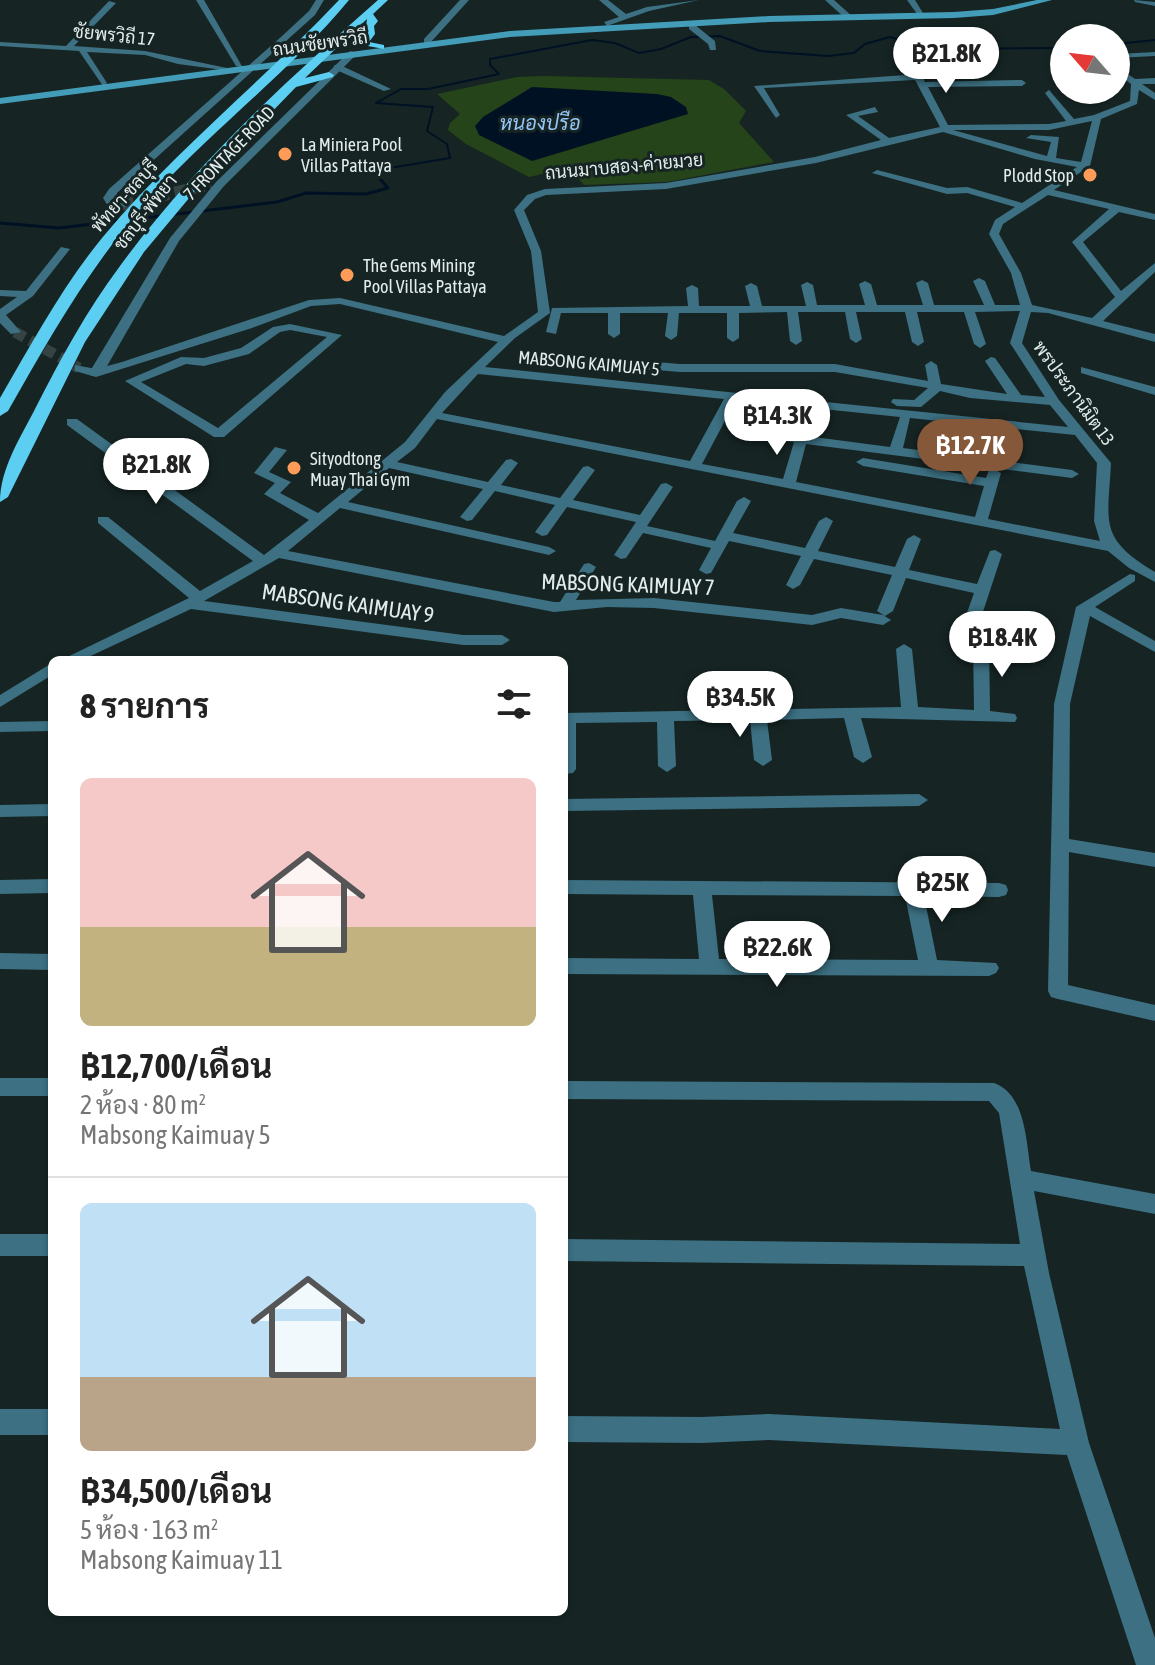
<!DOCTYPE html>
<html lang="th">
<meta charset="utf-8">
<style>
body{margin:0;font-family:"Asap Condensed",Sarabun,sans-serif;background:#f6f6f6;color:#222;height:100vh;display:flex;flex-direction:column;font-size:30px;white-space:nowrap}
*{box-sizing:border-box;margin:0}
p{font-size:26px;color:#767676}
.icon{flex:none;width:44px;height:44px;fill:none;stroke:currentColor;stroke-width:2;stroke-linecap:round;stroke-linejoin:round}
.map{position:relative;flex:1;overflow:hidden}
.side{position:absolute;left:48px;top:656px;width:520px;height:960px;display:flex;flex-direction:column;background:#fff;border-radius:12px;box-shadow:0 2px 6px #0004}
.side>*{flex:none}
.needle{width:52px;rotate:298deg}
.fabs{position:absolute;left:1050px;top:24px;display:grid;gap:16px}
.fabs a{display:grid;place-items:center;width:80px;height:80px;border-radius:50%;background:#fff;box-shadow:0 2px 6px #0004;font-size:40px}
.price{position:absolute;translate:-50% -68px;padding:0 18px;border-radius:28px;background:#fff;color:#222;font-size:26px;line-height:52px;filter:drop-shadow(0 2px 4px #0008)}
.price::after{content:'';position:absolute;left:50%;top:48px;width:24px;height:18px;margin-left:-12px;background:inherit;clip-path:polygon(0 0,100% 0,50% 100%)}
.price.active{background:#85583a;color:#fff}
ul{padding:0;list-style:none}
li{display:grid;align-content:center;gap:16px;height:424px;padding:0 32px}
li+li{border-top:2px solid #e0e0e0}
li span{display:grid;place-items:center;height:248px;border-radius:12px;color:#555}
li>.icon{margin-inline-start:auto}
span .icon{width:144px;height:144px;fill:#fffc;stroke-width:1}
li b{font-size:34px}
h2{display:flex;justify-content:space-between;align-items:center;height:96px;padding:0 32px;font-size:34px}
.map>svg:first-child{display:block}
.green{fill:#264419}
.water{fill:#011124}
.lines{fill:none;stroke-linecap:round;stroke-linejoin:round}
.stream-far1{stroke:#011124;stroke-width:2}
.stream{stroke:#011124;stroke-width:3}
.minor-tunnel{stroke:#354342;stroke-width:11;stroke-dasharray:11 6;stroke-linecap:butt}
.tertiary-tunnel{stroke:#354342;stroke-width:12;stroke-dasharray:12 6;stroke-linecap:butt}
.minor{fill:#3c7082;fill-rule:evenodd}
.tertiary{fill:#3c7082;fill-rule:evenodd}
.secondary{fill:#439db9;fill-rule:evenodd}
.trunk{fill:#5bcef2;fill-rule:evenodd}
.poi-dot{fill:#fe9b58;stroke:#162524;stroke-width:3}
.labels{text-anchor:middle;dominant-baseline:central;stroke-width:6;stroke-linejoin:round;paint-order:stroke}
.far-street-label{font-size:18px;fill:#e3ecec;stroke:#162524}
.far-poi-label{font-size:18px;fill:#e3ecec;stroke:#162524;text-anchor:start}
.far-water-label{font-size:20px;font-style:italic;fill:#96c6f7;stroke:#162524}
.street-label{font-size:22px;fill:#e3ecec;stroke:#162524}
</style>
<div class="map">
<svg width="1155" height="1665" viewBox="0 0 1155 1665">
<rect width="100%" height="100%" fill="#162524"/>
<polygon class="green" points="543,76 709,80 724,89 746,111 739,123 774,162 667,182 584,185 569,168 529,177 466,144 448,130 450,123 460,114 437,94 517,77"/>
<polygon class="water" points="532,87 657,94 671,97 686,107 688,114 532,161 479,135 475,126 483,117"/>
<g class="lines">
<g class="stream-far1">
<polyline points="1116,44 1155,40"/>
<polyline points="383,182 372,171 450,158 447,144 427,131 433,107 376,103 401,89 428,89 499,74 490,65 490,59 592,40 615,43 639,53 661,49 691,37 720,36 760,51 828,56 854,53 865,44 890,37 932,49 1064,48"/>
</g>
<polyline class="stream" points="0,223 59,228 277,202 306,193 366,194 388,188 381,180"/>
<polyline class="minor-tunnel" points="15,332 79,368"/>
<polyline class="tertiary-tunnel" points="122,205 211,184"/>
<g class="minor">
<polygon points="196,0 204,0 243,68 236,66"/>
<polygon points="599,0 608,0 626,14 647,7 699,0 649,11 607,26 604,22 619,17"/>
<polygon points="825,0 834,0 853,17 846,19"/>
<polygon points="907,0 915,0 926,18 920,18"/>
<polygon points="1134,0 1155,2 1155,6 1135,2"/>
<polygon points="109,1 116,3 74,46 145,51 227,68 223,70 178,64 145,55 87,52 107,83 103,86 79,51 0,46 0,42 66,46"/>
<polygon points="689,25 695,25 715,41 716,50 710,50 708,44 689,29"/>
<path d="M 908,52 L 928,75 L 923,78 L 925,82 L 1022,80 L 1026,83 L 1022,86 L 928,87 L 948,125 L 1049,124 L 1066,121 L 1045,93 L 1049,90 L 1074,119 L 1094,115 L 1130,101 L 1131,84 L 1116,73 L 1116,66 L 1135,79 L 1155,78 L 1155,84 L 1142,84 L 1155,93 L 1155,100 L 1139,90 L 1137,104 L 1101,119 L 1090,166 L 1054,190 L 1155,214 L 1155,220 L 1119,212 L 1083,242 L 1121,291 L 1155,263 L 1155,272 L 1103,321 L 1155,334 L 1155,342 L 1048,313 L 1031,312 L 1022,343 L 1059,400 L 1111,463 C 1108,523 1098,538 1155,572 L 1155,582 L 1129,568 L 1108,551 L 437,419 L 415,448 L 397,462 L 488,482 L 506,460 L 511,459 L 518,463 L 501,485 L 560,498 L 583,467 L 588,466 L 595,470 L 573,500 L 640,515 L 661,484 L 666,483 L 673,487 L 647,526 L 715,541 L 737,501 L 744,497 L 751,501 L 733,533 L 805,548 L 819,521 L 826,517 L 833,521 L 818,551 L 895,567 L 907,539 L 914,535 L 921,539 L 909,570 L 977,584 L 990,551 L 995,550 L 1002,554 L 979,624 L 971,629 L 963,624 L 974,593 L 906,578 L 893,611 L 885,616 L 877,611 L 892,575 L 814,559 L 800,585 L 793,589 L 786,585 L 801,556 L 729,541 L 711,573 L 706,574 L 699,570 L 711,548 L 643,533 L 626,558 L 621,559 L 614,555 L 636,522 L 567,507 L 547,535 L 542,536 L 535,532 L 555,505 L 495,491 L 472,520 L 467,521 L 460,517 L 483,489 L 389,468 L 348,502 L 549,547 L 556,551 L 549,555 L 340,508 L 288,551 L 554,602 L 560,602 L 584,564 L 589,563 L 596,567 L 576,600 L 654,598 L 812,615 L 841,608 L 883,615 L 891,620 L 883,625 L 841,618 L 812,625 L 654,608 L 607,607 L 554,612 L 279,558 L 204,601 L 463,635 L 502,635 L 510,640 L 502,645 L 463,645 L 191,609 L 82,660 L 61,660 L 189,598 L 98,523 L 98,517 L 108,517 L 200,591 L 253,561 L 67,425 L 67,419 L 77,419 L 264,555 L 309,520 L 264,494 L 275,483 L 254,473 L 275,447 L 287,450 L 269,472 L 291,482 L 280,493 L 318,513 L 405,442 L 445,392 L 498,342 L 340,304 L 311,306 L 252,328 L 96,377 L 75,371 L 75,365 L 96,369 L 122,362 L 309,300 L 340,298 L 504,336 L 538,312 L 531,251 L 514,210 L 527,195 L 545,189 L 666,183 L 815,157 L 881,140 L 846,115 L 875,107 L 878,112 L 858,116 L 889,138 L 940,127 L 915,80 L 764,88 L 780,115 L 776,118 L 754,86 L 919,74 L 904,54 ZM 1092,121 L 1081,162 L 1056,158 L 1059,137 L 1031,135 L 1026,138 L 1051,142 L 1047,156 L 953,130 L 1049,130 ZM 943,132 L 1035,159 L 1077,167 L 1022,203 L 967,187 L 947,188 L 877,170 L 872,173 L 947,194 L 967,193 L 1015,207 L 995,220 L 989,234 L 1011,273 L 1020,305 L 995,305 L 985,281 L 979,278 L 973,281 L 984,305 L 934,305 L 928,283 L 922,280 L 916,283 L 923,305 L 877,305 L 871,284 L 865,281 L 859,284 L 865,305 L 817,305 L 813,285 L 807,282 L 801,285 L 806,306 L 762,306 L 757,286 L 751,283 L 745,286 L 750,306 L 699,306 L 698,288 L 692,285 L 686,288 L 688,306 L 552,308 L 546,332 L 556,334 L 561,313 L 608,313 L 608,334 L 614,338 L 620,334 L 620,313 L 668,313 L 665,336 L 671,340 L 677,336 L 679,313 L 727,313 L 727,338 L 733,342 L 739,338 L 739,313 L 787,312 L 790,341 L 796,345 L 802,341 L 798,312 L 845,312 L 850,339 L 856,343 L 862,339 L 856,312 L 905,312 L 912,342 L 918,346 L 924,342 L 917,312 L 964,312 L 974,344 L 980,348 L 986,344 L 975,312 L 1020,311 L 1010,343 L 1045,397 L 1021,395 L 995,358 L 991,357 L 985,361 L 1007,394 L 941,384 L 937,365 L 931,361 L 925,365 L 928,381 L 835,364 L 680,364 L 534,352 L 528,356 L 534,360 L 680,372 L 835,372 L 928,388 L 914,400 L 893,399 L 891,402 L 897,406 L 921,407 L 940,391 L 970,398 L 1050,405 L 1068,427 L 485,367 L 515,338 L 550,313 L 541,251 L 524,210 L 535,199 L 546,195 L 666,189 L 816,163 ZM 1048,195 L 1109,209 L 1072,242 L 1115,297 L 1092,318 L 1032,305 L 1021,273 L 999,234 L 1003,224 ZM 478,374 L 724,399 L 690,461 L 442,413 ZM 736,400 L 900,417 L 890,447 L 768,431 L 777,411 L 767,408 L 754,434 L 755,437 L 794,442 L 783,479 L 702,464 ZM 910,418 L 1075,435 L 1097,463 L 1094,521 L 1100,541 L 988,519 L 1001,473 L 994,469 L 989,470 L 986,478 L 863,458 L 856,462 L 863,466 L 984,486 L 975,517 L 796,482 L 806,444 L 1072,478 L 1079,474 L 1072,470 L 903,448 Z"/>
<polygon points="1155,52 1155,56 1116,58 1118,54"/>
<polygon points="334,65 340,65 391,89 384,91 334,69"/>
<polygon points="61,247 70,249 33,296 6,315 21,332 11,334 0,323 0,309 17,297 0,296 0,290 26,291"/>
<path d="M 290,324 L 342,335 L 224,437 L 214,437 L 125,381 L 181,357 L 204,358 L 241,348 L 273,327 ZM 290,330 L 327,337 L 218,428 L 141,382 L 186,364 L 204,366 L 249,354 L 280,332 Z"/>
<polygon points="1081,367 1155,387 1155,395 1081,373"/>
<polygon points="1130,574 1135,575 1135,581 1095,607 1155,641 1155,652 1090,616 1070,704 1069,839 1155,853 1155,867 1069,852 1068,985 1155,1005 1155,1021 1058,999 1051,997 1048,991 1054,704 1076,607"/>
<polygon points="981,636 989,641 990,711 1015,714 1017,718 1015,722 861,718 872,757 863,763 854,757 844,718 767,720 772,760 763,766 754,760 750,720 674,721 676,766 667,772 658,766 657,722 576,723 576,769 573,773 564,774 564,713 901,707 896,649 904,644 912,649 918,707 974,710 973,641"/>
<polygon points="52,663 52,675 0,707 0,695"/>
<polygon points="52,721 52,731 0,732 0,722"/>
<polygon points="919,794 928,800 919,806 564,811 564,799"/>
<polygon points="52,804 52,816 0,817 0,805"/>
<polygon points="52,879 52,893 0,894 0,880"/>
<path d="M 564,880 L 999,883 L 1006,885 L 1008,890 L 1006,895 L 999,897 L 924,896 L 937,960 L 996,963 L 999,968 L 996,973 L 989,976 L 564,974 L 564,958 L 699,959 L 693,895 L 564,894 ZM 712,895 L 905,896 L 918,960 L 719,959 Z"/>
<polygon points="0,953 52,954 52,970 0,969"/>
<rect x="0" y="1078" width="52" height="18"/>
<path d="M 564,1081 L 994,1083 C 1026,1094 1026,1143 1031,1171 L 1155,1194 L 1155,1214 L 1034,1191 L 1049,1273 L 1089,1443 L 1155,1638 L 1155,1665 L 1136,1665 L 1067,1455 L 769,1440 L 702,1443 L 564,1442 L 564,1416 L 702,1417 L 769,1414 L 1060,1429 L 1024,1266 L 564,1261 L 564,1239 L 1020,1244 L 999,1113 L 989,1101 L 564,1099 Z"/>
<rect x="0" y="1234" width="52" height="22"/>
<rect x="0" y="1409" width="52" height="26"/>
</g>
<g class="tertiary">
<polygon points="316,0 324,0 315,15 117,193 116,201 126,203 126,207 108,206 103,198 109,189 281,37 309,11"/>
<polygon points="460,0 469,0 430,43 424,43 424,39"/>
<polygon points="350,51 358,53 224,186 179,241 103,373 91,376 89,373 170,238 216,182"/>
</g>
<polygon class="secondary" points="1037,0 1052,0 993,15 954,18 769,22 510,37 0,104 0,98 510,31 769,16 954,12 993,9"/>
<g class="trunk">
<path d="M 339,0 L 349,0 C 290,71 216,127 154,194 C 92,262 53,332 8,411 L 0,416 L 0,398 C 32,343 62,287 102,238 C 173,152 262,82 339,0 Z"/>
<path d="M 378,0 L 388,0 L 373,14 L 378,21 L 374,26 L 375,34 L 369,42 L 384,45 L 384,49 L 357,44 L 365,34 L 367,19 L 305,78 L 329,72 L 334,75 L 333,77 L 296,87 L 195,191 L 144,252 L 85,342 L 8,497 L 0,502 C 0,468 21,437 36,407 C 61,358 87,310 120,266 C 192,167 286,81 378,0 Z"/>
</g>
</g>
<g class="poi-dot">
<circle cx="285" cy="154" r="8"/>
<circle cx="1090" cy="175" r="8"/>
<circle cx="347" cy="275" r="8"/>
<circle cx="294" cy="468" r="8"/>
</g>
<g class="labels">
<g class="far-street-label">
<text transform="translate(114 35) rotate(6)">ชัยพรวิถี 17</text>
<text transform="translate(320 43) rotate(-8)">ถนนชัยพรวิถี</text>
<text transform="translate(229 153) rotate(-46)">7 FRONTAGE ROAD</text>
<text transform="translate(624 166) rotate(-5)">ถนนมาบสอง-ค่ายมวย</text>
<text transform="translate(124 196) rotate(-48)">พัทยา-ชลบุรี</text>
<text transform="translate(145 212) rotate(-52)">ชลบุรี-พัทยา</text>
<text transform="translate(589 363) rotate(5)">MABSONG KAIMUAY 5</text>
<text transform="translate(1074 393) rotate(54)">พรประภานิมิต 13</text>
</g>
<g class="far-poi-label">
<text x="301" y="144">La Miniera Pool<tspan x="301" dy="21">Villas Pattaya</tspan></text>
<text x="1074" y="175" text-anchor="end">Plodd Stop</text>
<text x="363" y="265">The Gems Mining<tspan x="363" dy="21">Pool Villas Pattaya</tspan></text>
<text x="310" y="458">Sityodtong<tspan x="310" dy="21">Muay Thai Gym</tspan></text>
</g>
<g class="far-water-label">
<text x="540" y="122">หนองปรือ</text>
</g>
<g class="street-label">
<text transform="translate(628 584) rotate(2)">MABSONG KAIMUAY 7</text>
<text transform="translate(348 603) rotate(8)">MABSONG KAIMUAY 9</text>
</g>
</g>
</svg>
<div class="fabs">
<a><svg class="needle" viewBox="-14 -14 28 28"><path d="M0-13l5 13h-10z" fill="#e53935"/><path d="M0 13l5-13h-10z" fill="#767676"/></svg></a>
</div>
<b class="price" style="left:946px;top:95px">฿21.8K</b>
<b class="price" style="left:777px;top:457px">฿14.3K</b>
<b class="price active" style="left:970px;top:487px">฿12.7K</b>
<b class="price" style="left:156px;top:506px">฿21.8K</b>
<b class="price" style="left:1002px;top:679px">฿18.4K</b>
<b class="price" style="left:740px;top:739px">฿34.5K</b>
<b class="price" style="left:942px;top:924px">฿25K</b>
<b class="price" style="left:777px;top:989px">฿22.6K</b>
<section class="side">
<h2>8 รายการ<svg class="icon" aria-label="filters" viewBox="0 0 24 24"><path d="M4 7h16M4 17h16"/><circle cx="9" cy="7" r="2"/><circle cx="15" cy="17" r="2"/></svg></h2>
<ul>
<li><span style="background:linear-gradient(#f6c9c9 60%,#c2b280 0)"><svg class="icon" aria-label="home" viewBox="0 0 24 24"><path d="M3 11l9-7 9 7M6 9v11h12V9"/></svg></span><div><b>฿12,700/เดือน</b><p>2 ห้อง · 80 m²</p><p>Mabsong Kaimuay 5</p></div></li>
<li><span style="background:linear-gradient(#bfe0f5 70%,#b9a48a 0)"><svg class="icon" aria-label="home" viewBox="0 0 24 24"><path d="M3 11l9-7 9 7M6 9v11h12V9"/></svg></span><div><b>฿34,500/เดือน</b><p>5 ห้อง · 163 m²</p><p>Mabsong Kaimuay 11</p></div></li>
</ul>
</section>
</div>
